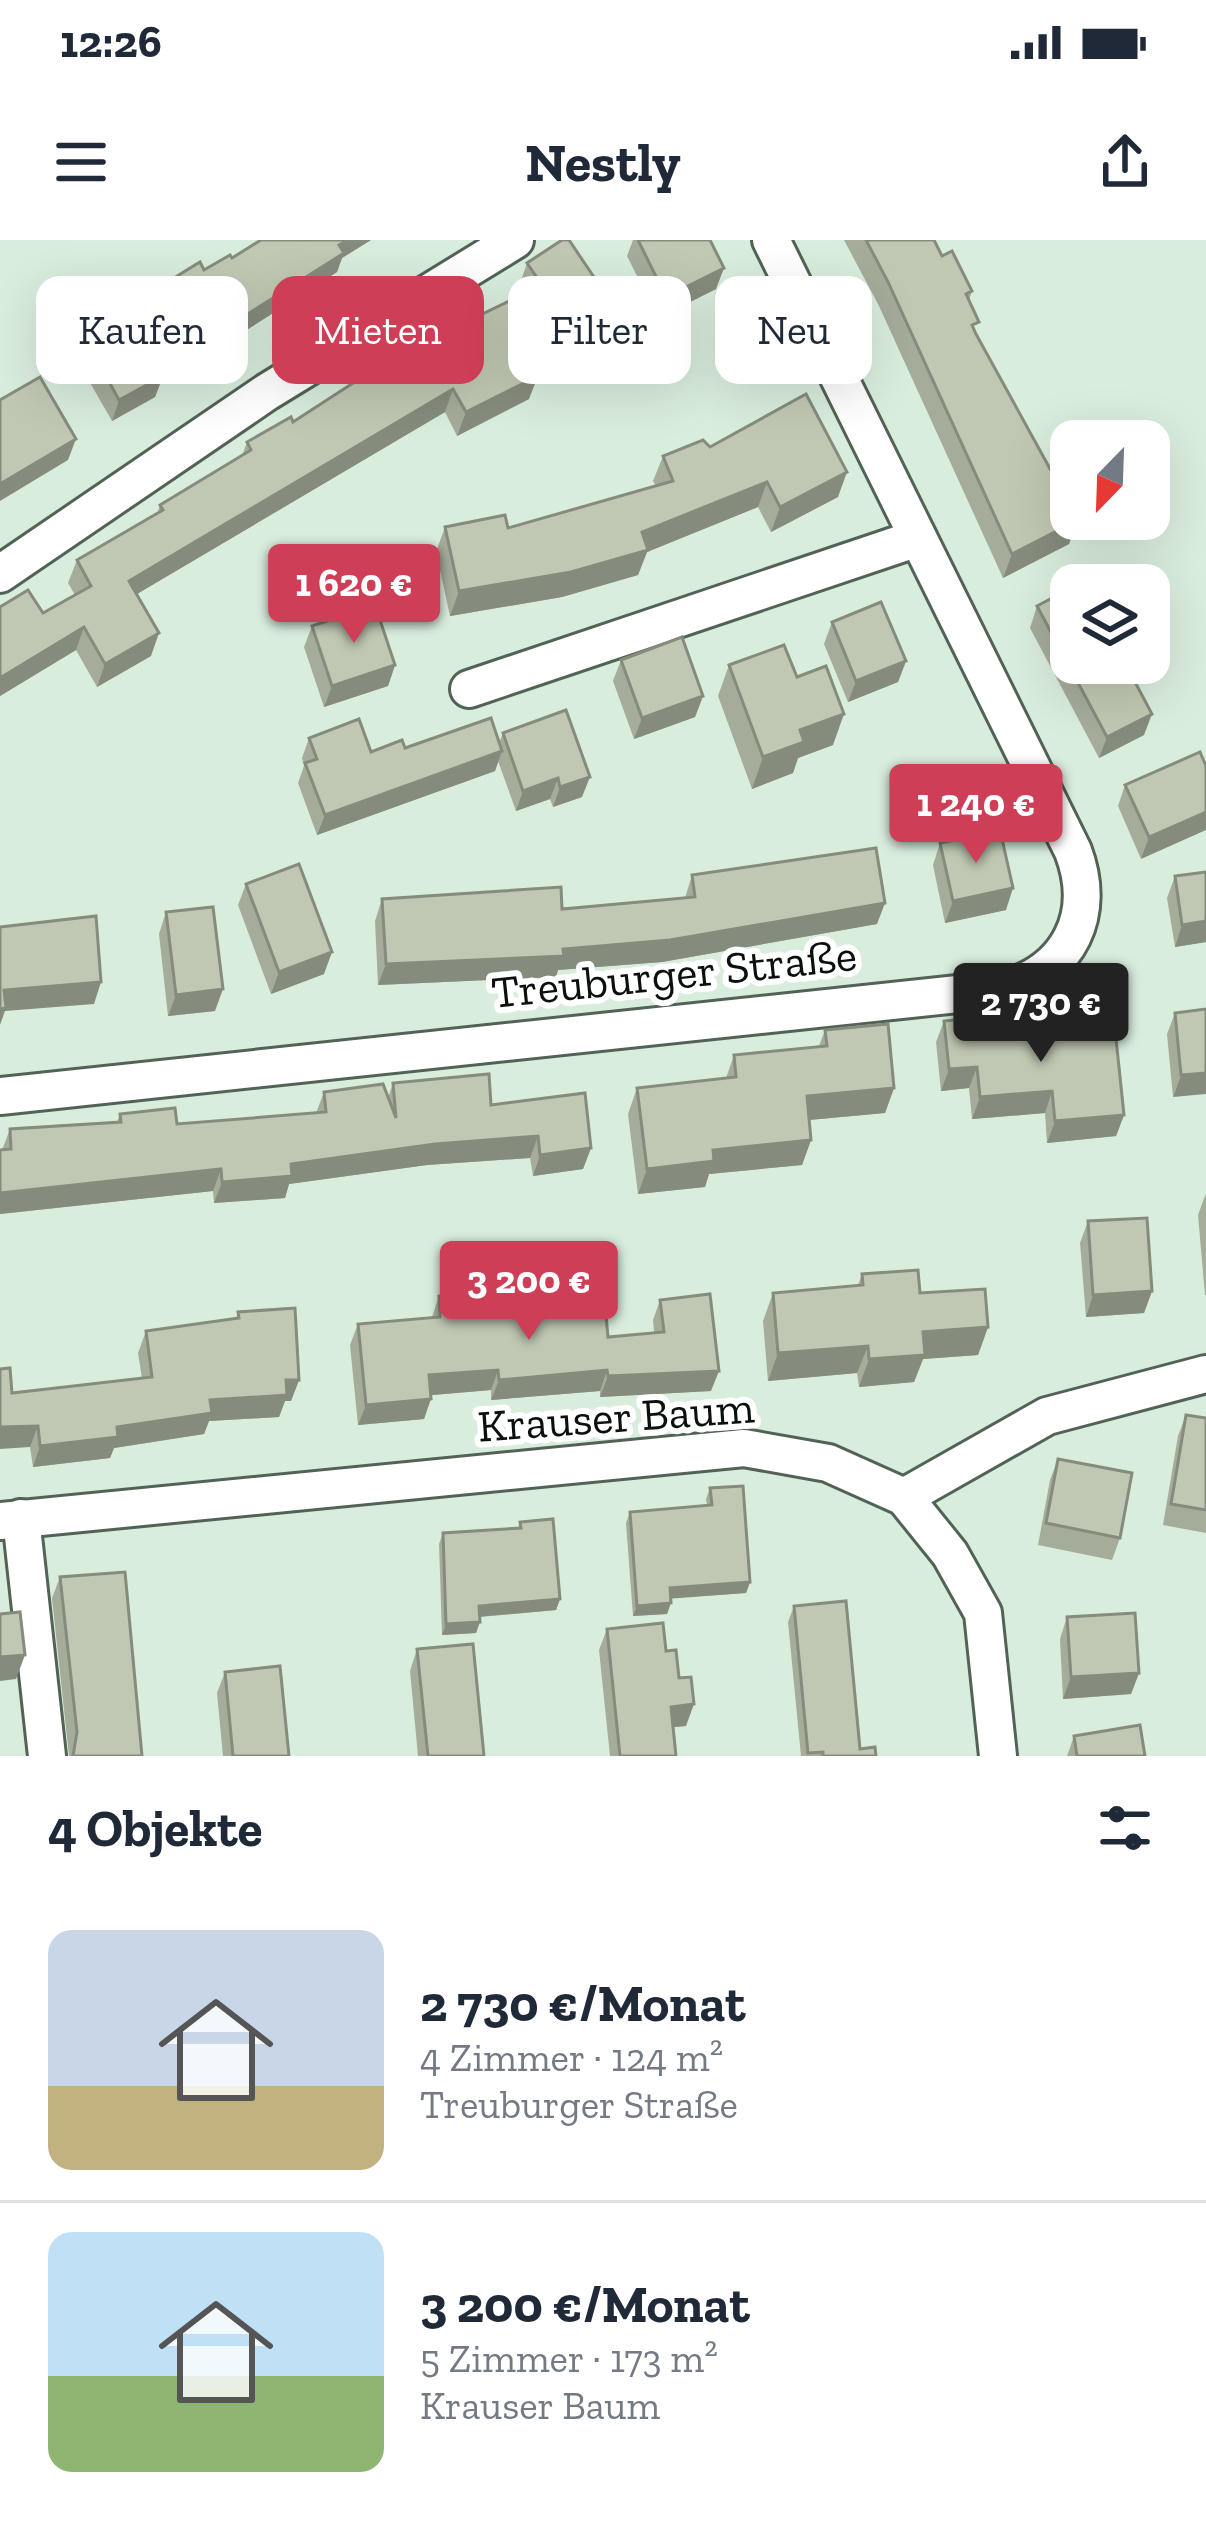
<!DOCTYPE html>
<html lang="de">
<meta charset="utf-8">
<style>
body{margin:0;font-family:"Zilla Slab",serif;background:#f6f6f7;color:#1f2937;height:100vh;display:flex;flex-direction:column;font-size:45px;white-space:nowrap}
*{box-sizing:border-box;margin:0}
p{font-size:39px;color:#747a83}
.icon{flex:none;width:66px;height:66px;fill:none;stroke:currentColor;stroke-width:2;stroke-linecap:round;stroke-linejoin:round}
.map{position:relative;height:1516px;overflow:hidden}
.side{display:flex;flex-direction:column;background:#fff;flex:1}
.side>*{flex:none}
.guide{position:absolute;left:36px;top:36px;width:1134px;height:108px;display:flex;gap:24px}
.needle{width:78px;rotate:203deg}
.buttons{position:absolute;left:1050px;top:180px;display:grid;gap:24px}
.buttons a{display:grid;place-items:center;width:120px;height:120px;border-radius:24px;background:#fff;box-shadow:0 12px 48px #0002;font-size:60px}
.price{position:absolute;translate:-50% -102px;padding:0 27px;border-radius:12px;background:#ce3e57;color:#fff;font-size:39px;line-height:78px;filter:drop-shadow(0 3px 6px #0008)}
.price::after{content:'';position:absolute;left:50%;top:72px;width:36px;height:27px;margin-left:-18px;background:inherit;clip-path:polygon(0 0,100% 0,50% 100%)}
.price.active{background:#222;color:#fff}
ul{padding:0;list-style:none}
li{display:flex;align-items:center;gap:36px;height:300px;padding:0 48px}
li+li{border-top:3px solid #e0e1e3}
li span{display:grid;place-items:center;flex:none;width:336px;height:240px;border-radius:24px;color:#555}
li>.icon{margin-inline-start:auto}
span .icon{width:144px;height:144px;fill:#fffc;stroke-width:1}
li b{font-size:51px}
h2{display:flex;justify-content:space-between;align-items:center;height:144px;padding:0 48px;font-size:51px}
.tag{padding:0 42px;border-radius:24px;background:#fff;box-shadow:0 12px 48px #0002;font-size:42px;line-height:108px}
.tag.active{background:#ce3e57;color:#fff}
.status{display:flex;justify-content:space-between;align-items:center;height:84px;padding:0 60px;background:#fff;direction:ltr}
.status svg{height:33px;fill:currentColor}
header{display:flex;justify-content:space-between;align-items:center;height:156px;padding:0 48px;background:#fff;font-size:54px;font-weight:700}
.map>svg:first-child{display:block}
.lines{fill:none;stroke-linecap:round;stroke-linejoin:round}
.minor-casing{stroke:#526355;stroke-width:42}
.minor{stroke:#fff;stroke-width:36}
.wall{fill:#a5ac9a}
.shaded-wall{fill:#868c7d}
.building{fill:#c0c8b3;stroke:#868c7d;stroke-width:3}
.labels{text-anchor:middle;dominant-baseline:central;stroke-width:12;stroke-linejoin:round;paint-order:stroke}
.street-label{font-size:45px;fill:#0a100b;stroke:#fff}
</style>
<div class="status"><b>12:26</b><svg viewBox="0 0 49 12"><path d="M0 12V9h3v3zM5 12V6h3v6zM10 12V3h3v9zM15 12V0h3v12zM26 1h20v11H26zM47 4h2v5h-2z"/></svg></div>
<header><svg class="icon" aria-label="menu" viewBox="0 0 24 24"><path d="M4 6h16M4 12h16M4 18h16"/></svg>Nestly<svg class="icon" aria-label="share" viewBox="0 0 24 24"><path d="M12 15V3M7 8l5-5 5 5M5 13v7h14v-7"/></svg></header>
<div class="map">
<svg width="1206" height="1516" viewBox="0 0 1206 1516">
<rect width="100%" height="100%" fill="#d9eddd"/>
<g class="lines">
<defs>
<g id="minor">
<polyline points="0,334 267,152 515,0"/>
<polyline points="469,449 918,298"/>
<path d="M 0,856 L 1005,749 C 1070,730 1097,674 1073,611 L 771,0"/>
<polyline points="904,1257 1047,1176 1206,1134"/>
<polyline points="21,1278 47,1516"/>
<polyline points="0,1281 744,1208 828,1223 904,1257 950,1314 983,1373 998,1516"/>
</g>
</defs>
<use href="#minor" class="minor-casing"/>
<use href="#minor" class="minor"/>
</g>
<g class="wall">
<polygon points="261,0 371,0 342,18 337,32 203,118 167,57 174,38 204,30 232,18"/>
<polygon points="633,0 710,0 716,49 658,78 627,16"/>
<polygon points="844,0 934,0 942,16 972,51 969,60 975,93 1078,280 1069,304 1003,338 879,66"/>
<polygon points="527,23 604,52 595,75 529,119 529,159 457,196 445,172 137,354 151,416 97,447 76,410 0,456 0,367 43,373 75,355 68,343 77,320 157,274 160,265 242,216 247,202 293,182 524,54 519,47"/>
<polygon points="85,98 124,111 163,136 155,157 112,181 77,120"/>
<polygon points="710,207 838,257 771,292 758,267 647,312 638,335 562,357 450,376 436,312 445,287 508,288 656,246 653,241 663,216"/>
<polygon points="1037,366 1144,495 1099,518 1030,388"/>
<polygon points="832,382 906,421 898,442 848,462 824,404"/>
<polygon points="312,386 395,425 388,446 324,467 304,407"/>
<polygon points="621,420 703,456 695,477 634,499 613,441"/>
<polygon points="729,425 797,437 833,505 798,518 793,533 752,549 718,456"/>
<polygon points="503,493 582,557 553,567 550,559 516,571 498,521 495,531 317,595 298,543 304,526 302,518 309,498 371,512 499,503"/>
<polygon points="1200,512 1141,619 1118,566 1125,545"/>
<polygon points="940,603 1006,670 945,683 933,625"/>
<polygon points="1206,632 1206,702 1175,707 1167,658 1175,636"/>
<polygon points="692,635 877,684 662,722 558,730 556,737 378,745 375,681 382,659 562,669 685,658"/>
<polygon points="246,644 324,734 271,754 238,665"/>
<polygon points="166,672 215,771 168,776 159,694"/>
<polygon points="1206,769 1173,857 1167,794 1175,773"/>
<polygon points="944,781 1014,799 1124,875 1116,896 1047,903 1045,873 972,879 969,848 941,851 936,802"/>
<polygon points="825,790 894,848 885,873 809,880 811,900 802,925 709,934 705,947 638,954 628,874 637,848 726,838 734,815 819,806"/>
<polygon points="393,843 491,865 591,908 583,929 533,936 530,918 427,925 289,944 285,958 214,963 213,951 0,974 0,910 2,910 10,889 117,882 120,874 177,884 316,873 324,852 388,858"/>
<polygon points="1206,953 1206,1055 1205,1055 1198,975"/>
<polygon points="1088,981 1152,1051 1144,1073 1086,1077 1080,1003"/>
<polygon points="862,1034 920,1053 988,1087 978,1115 923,1119 914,1142 859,1147 857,1133 768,1141 763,1081 773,1053 858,1045"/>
<polygon points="439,1056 499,1063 608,1097 654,1092 653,1080 660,1060 711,1151 600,1157 600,1151 491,1160 491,1150 431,1155 424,1179 358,1185 350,1105 358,1084 432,1077"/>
<polygon points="238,1072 299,1140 291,1161 285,1161 279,1177 209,1181 204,1194 114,1208 110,1218 33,1227 30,1207 12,1153 142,1138 138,1113 146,1091 236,1078"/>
<polygon points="1186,1175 1206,1178 1206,1293 1163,1285 1178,1196"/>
<polygon points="1058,1219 1120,1298 1112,1320 1038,1305 1050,1240"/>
<polygon points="710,1248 750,1342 746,1353 671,1358 667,1374 633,1376 626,1283 630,1272 707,1266 706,1259"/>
<polygon points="520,1282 560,1359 556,1370 480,1377 476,1393 442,1395 439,1304 443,1293 518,1288"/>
<polygon points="60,1337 142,1516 69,1516 52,1358"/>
<polygon points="794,1366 860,1509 876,1516 801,1516 788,1382"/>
<polygon points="1067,1377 1139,1433 1131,1454 1063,1459 1060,1399"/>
<polygon points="607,1389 666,1411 686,1486 673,1487 676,1516 610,1516 599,1410"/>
<polygon points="417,1409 484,1516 418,1516 410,1431"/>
<polygon points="225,1432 289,1516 223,1516 217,1453"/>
<polygon points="1074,1496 1145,1516 1067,1516"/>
</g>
<g class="shaded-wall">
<polygon points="348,0 371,0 342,18 337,32 203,118 210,98"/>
<polygon points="724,28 716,49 658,78 666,57"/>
<polygon points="604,52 595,75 514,129 523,106"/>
<polygon points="163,136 155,157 112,181 119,160"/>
<polygon points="538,136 529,159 457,196 466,172"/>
<polygon points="453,149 445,172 120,364 129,341"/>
<polygon points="76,199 68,220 0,261 0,244"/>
<polygon points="847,232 838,257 771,292 780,267"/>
<polygon points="767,242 758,267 647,312 638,335 562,357 450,376 459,351 642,292"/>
<polygon points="1078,280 1069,304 1003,338 1012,314"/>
<polygon points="84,387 76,410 0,456 0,438"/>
<polygon points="159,393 151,416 97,447 105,424"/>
<polygon points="906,421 898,442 848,462 856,441"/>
<polygon points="395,425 388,446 324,467 332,446"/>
<polygon points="703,456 695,477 634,499 642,478"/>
<polygon points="844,474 833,505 798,518 793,533 752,549 763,517 800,490"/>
<polygon points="1152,474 1144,495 1099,518 1107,497"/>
<polygon points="502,511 495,531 317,595 325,575"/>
<polygon points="590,537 582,557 553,567 560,547"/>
<polygon points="558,538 550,559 516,571 523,551"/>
<polygon points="1206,572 1206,590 1141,619 1149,597"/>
<polygon points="1013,648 1006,670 945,683 953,661"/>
<polygon points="885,663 877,684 662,722 558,730 556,737 378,745 386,724 563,709"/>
<polygon points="1206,681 1206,702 1175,707 1182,685"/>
<polygon points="332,712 324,734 271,754 279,732"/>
<polygon points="101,742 94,764 5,771 0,785 0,762 4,750"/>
<polygon points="223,749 215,771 168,776 176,755"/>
<polygon points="977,827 969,848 941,851 949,829"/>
<polygon points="1206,833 1206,854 1173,857 1181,835"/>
<polygon points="894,848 885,873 798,881 807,856"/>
<polygon points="1052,851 1045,873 972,879 980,857"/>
<polygon points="1124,875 1116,896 1047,903 1055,881"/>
<polygon points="538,896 530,918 427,925 289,944 285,958 214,963 222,942 291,924 435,904"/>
<polygon points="811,900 802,925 709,934 705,947 638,954 647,929 713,910"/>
<polygon points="591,908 583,929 533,936 540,915"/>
<polygon points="221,929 213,951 0,974 0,953"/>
<polygon points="1152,1051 1144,1073 1086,1077 1093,1055"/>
<polygon points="988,1087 978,1115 923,1119 914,1142 859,1147 869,1119 923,1092"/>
<polygon points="868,1106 857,1133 768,1141 778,1113"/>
<polygon points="498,1130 491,1150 422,1156 429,1135"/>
<polygon points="607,1130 600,1151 491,1160 499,1140"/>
<polygon points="719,1131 711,1151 600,1157 608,1136"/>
<polygon points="286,1140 299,1140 291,1161 285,1161 279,1177 209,1181 204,1194 114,1208 110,1218 33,1227 40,1206"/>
<polygon points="431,1159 424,1179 358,1185 366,1165"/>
<polygon points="38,1186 30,1207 0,1209 0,1187"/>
<polygon points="750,1342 746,1353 666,1359 670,1348"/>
<polygon points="560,1359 556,1370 475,1377 479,1366"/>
<polygon points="671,1363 667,1374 633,1376 637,1366"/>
<polygon points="480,1382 476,1393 442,1395 446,1384"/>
<polygon points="25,1415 16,1439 0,1441 0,1417"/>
<polygon points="1139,1433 1131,1454 1063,1459 1071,1437"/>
<polygon points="694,1464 686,1486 663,1488 671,1467"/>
</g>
<g class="building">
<polygon points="261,0 348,0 339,5 344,13 210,98 174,38 200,22 204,30 230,15 232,18"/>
<polygon points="562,0 569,0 604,52 523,106 538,136 466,172 453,149 129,341 159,393 105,424 84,387 0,438 0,367 28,350 43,373 91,346 77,320 163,270 160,265 251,210 247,202 291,177 293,182 390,119 542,45 527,23"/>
<polygon points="638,0 710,0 724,28 666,57"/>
<polygon points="866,0 934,0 942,16 952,11 972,51 966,54 979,82 972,85 976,94 1071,267 1071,279 1078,280 1012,314 888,42"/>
<polygon points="109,85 124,111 143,100 163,136 119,160 85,98"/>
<polygon points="40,137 76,199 0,244 0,160"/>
<polygon points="806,154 847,232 780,267 767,242 642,292 648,310 571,332 459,351 445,287 505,275 508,288 673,241 663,216 703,200 710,207"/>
<polygon points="1109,328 1118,345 1077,345"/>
<polygon points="1071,348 1071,423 1125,423 1152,474 1107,497 1037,366"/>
<polygon points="881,362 906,421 856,441 832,382"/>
<polygon points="375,365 395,425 332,446 312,386"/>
<polygon points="682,397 703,456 642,478 621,420"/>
<polygon points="784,405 797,437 826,426 844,474 800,490 804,502 763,517 729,425"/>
<polygon points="566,470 590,537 560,547 558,538 523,551 503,493"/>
<polygon points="491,478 502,511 325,575 305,523 317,519 309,498 359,479 371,512 402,500 405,508"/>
<polygon points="1200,512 1206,526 1206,572 1149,597 1125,545"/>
<polygon points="1000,590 1013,648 953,661 940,603"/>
<polygon points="876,608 885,663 670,700 563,709 564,716 386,724 382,659 561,647 562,669 695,657 692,635"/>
<polygon points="299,624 332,712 279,732 246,644"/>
<polygon points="1206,632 1206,681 1182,685 1175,636"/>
<polygon points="213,667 223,749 176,755 166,672"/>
<polygon points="96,676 101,742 4,750 6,768 0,769 0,687"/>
<polygon points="1206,769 1206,833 1181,835 1175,773"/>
<polygon points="1012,774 1014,799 1115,789 1124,875 1055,881 1052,851 980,857 977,827 949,829 944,781"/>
<polygon points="888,784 894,848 807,856 811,900 713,910 714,921 647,929 637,848 736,837 734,815 827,806 825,790"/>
<polygon points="489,834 491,865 585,853 591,908 540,915 538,896 435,904 291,924 292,936 222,942 221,929 0,953 0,910 11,909 10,889 121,882 120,874 175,868 177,884 326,872 324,852 383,844 396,878 393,843"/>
<polygon points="1147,978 1152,1051 1093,1055 1088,981"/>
<polygon points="918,1030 920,1053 985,1049 988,1087 923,1092 925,1115 869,1119 868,1106 778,1113 773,1053 863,1045 862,1034"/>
<polygon points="498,1051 499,1063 604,1053 608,1097 664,1092 660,1060 710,1054 719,1131 608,1136 607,1130 499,1140 498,1130 429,1135 431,1159 366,1165 358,1084 440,1077 439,1056"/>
<polygon points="295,1068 299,1140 286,1140 287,1155 210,1160 212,1173 117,1187 118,1197 40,1206 38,1186 0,1187 0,1129 10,1128 12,1153 152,1137 146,1091 239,1078 238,1072"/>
<polygon points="1186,1175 1206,1178 1206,1270 1171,1264"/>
<polygon points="1058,1219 1132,1233 1120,1298 1046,1283"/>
<polygon points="743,1246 750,1342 670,1348 671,1363 637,1366 630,1272 712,1265 710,1248"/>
<polygon points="553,1279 560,1359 479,1366 480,1382 446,1384 443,1293 521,1288 520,1282"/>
<polygon points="125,1332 142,1516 73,1516 77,1492 60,1337"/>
<polygon points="846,1361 860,1509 875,1507 876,1516 823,1516 823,1512 808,1513 794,1366"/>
<polygon points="20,1372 25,1415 0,1417 0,1374"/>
<polygon points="1135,1373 1139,1433 1071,1437 1067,1377"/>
<polygon points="663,1383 666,1411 676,1410 679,1438 691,1437 694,1464 671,1467 676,1516 620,1516 607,1389"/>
<polygon points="473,1404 484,1516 428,1516 417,1409"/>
<polygon points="280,1426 289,1516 233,1516 225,1432"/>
<polygon points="1140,1485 1145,1516 1077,1516 1074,1496"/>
</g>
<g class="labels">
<g class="street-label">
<text transform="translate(674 734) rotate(-6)">Treuburger Straße</text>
<text transform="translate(616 1177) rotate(-4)">Krauser Baum</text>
</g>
</g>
</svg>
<div class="buttons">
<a><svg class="needle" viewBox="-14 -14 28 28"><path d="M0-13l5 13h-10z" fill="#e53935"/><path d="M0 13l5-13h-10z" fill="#747a83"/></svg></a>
<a><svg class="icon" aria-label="layers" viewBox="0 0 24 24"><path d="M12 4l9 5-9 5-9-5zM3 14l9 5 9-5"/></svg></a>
</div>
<b class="price" style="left:354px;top:406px">1 620 €</b>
<b class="price" style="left:976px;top:626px">1 240 €</b>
<b class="price active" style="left:1041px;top:825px">2 730 €</b>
<b class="price" style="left:529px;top:1103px">3 200 €</b>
<div class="guide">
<a class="tag">Kaufen</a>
<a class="tag active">Mieten</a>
<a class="tag">Filter</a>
<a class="tag">Neu</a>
</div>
</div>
<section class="side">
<h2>4 Objekte<svg class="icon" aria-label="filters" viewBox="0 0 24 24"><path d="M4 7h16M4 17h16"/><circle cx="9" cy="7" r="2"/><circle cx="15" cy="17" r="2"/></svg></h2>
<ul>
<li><span style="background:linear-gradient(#c9d6e8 65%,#c2b280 0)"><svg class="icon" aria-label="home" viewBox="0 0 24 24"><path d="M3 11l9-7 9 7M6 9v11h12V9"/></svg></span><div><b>2 730 €/Monat</b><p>4 Zimmer · 124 m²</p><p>Treuburger Straße</p></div></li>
<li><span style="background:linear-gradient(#bfe0f5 60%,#8fb573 0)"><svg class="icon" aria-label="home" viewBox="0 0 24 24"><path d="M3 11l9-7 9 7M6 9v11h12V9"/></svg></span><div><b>3 200 €/Monat</b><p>5 Zimmer · 173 m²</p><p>Krauser Baum</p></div></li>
</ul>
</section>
